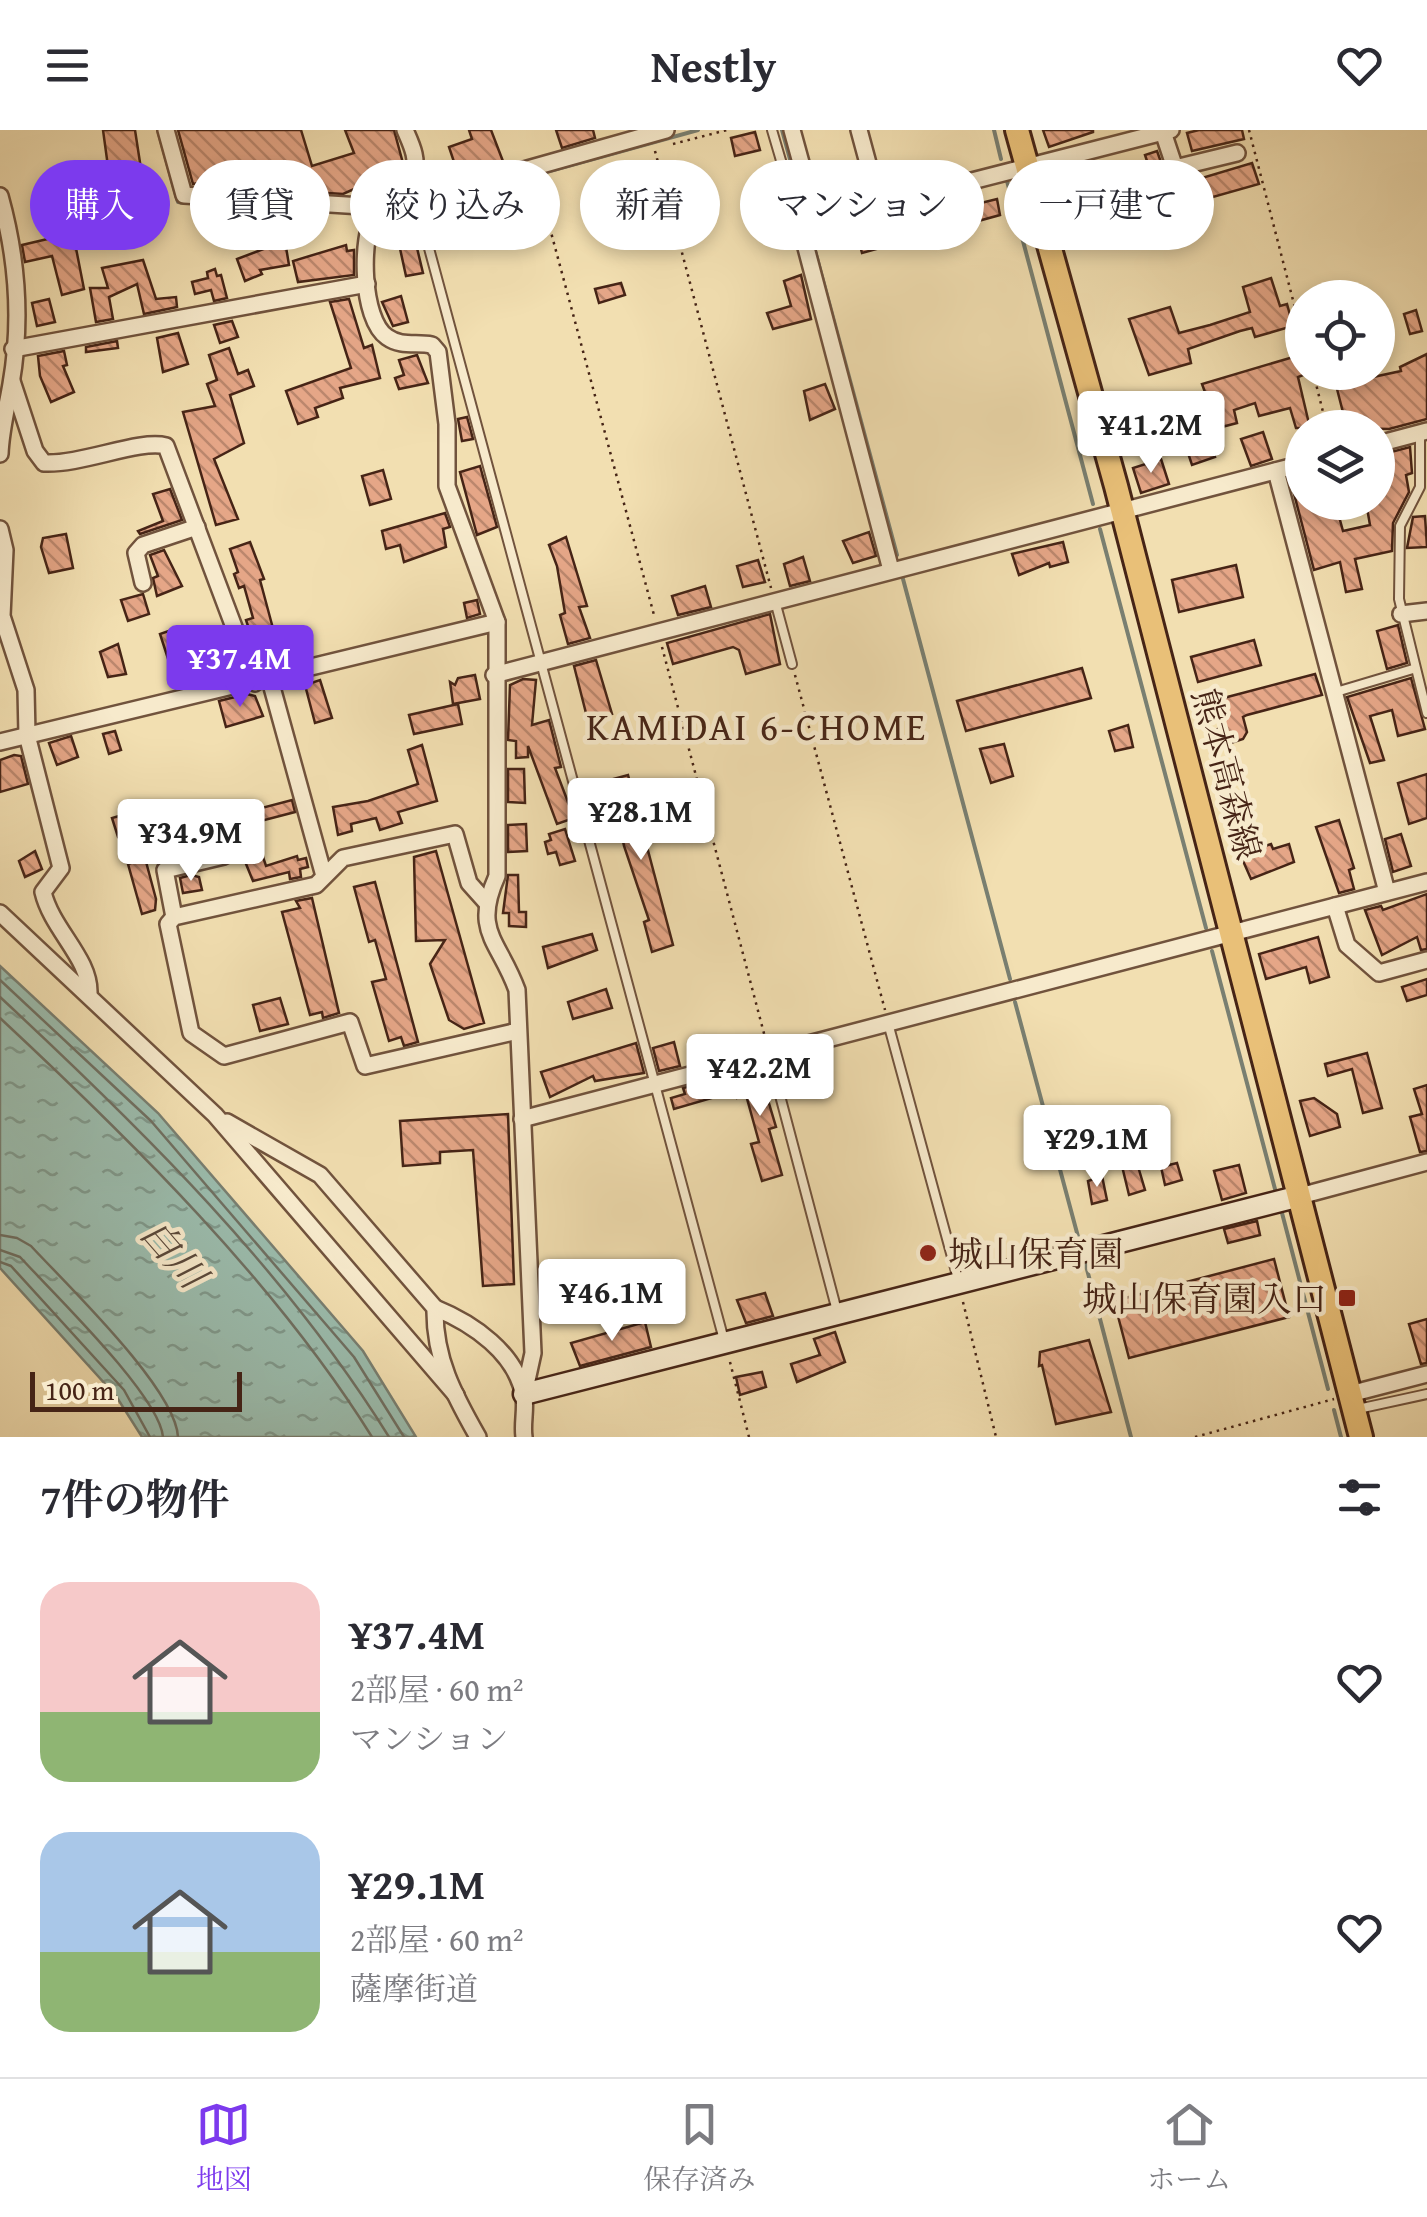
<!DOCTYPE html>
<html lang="ja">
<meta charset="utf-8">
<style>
body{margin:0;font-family:"Gentium Book Plus","Noto Serif JP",serif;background:#f2f2f3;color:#2b2b33;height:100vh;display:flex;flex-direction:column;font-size:38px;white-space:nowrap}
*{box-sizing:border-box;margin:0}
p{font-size:32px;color:#7c7c81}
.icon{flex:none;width:55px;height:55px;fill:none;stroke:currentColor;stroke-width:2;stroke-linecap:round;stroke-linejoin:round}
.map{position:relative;height:1307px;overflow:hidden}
.drawer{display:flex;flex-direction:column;background:#fff;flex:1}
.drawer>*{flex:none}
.hud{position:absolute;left:30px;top:30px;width:1368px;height:90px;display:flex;gap:20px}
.controls{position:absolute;left:1285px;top:150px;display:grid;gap:20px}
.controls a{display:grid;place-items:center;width:110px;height:110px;border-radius:50%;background:#fff;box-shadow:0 5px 15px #0003;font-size:50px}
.scale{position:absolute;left:30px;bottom:25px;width:212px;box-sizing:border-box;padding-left:10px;border:5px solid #462416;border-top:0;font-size:28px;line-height:35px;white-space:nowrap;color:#462416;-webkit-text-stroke:8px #f7eacc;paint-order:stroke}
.price{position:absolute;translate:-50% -85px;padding:0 22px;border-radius:10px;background:#fff;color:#222;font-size:32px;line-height:65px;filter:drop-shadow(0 2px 5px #0008)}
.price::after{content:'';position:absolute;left:50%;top:60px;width:30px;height:22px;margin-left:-15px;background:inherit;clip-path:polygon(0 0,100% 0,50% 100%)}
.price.on{background:#7c3aed;color:#fff}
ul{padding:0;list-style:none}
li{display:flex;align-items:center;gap:30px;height:250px;padding:0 40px}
li span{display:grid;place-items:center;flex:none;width:280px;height:200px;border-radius:30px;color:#555}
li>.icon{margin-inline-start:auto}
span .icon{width:120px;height:120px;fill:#fffc;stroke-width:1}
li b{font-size:42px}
h2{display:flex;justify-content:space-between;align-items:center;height:120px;padding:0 40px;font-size:42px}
.tag{padding:0 35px;border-radius:45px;background:#fff;box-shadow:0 5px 15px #0003;font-size:35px;line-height:90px}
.tag.on{background:#7c3aed;color:#fff}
header{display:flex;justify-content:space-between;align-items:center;height:130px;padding:0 40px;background:#fff;font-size:45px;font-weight:600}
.dock{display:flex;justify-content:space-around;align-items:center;height:140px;border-top:2px solid #e1e1e2;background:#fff;font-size:28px;color:#7c7c81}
.dock a{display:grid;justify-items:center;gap:5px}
.dock .on{color:#7c3aed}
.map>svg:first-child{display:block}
.water{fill:url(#water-ripples);stroke:#797f71;stroke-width:2.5}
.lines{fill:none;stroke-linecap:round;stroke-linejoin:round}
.shore{stroke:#707062;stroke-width:2.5}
.stream{stroke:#797f71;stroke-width:4}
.building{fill:url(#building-back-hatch);stroke:#462416;stroke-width:2.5}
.lane-casing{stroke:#71533d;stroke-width:12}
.street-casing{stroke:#71533d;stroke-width:20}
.secondary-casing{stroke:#462416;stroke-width:25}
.primary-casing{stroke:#462416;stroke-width:28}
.path{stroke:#462416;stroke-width:2.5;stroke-dasharray:2.5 5;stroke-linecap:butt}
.lane{stroke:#f7eacc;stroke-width:8}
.street{stroke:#f7eacc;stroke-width:15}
.secondary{stroke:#f7eacc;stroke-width:20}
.primary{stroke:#e9c078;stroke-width:22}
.poi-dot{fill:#8f2418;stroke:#f7eacc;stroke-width:4}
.labels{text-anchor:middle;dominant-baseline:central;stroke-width:9;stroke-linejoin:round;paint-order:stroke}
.street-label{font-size:35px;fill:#462416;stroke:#f7eacc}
.poi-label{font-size:35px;fill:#462416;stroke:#f7eacc;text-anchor:start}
.neighbourhood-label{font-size:38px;letter-spacing:2.5px;fill:#462416;stroke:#f7eacc}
.water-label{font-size:38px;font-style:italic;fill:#5b4a3c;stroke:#f7eacc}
</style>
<header><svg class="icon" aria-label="menu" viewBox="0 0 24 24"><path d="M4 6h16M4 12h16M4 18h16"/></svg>Nestly<svg class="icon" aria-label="heart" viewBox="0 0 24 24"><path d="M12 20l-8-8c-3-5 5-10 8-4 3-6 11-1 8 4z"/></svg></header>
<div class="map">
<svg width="1427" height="1307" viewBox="0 0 1427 1307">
<defs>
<pattern id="water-ripples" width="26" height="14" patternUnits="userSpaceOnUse" patternTransform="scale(2.5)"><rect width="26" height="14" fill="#9bbcad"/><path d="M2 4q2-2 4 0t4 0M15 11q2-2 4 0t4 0" fill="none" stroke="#80998c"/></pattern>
<pattern id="building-back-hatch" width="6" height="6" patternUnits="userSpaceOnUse" patternTransform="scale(2.5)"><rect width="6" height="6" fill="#e5a687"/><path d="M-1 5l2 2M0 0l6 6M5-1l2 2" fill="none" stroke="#bb876d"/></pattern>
</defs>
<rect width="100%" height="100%" fill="#f2dfb1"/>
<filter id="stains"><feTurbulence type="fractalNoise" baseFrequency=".002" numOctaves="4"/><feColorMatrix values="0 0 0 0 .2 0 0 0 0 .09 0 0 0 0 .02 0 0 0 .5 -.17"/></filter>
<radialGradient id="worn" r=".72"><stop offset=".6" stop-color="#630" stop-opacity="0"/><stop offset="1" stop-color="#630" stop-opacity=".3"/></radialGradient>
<polygon class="water" points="0,836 158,983 363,1221 416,1307 142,1307 116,1266 0,1138"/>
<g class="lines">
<g class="shore">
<polyline points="0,850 151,991 354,1227 404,1307"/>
<path d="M 0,867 C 143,1000 286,1141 389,1307"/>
<path d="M 0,888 C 132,1011 276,1153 372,1307"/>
<path d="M 0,1105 L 17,1108 L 31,1116 C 66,1154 176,1259 178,1307"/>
<path d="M 0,1120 L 20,1127 C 51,1161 160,1266 163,1307"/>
<polyline points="0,1132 11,1136 124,1260 150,1307"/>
</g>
<g class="stream">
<polyline points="158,0 178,72 185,73"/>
<polyline points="782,0 804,80"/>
<polyline points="994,0 1001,29"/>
<polyline points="1007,51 1093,374"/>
<polyline points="471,63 698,0"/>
<polyline points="390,84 418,77"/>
<polyline points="810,102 897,425"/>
<polyline points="1100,399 1206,798"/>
<polyline points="903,449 1010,849"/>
<polyline points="1212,821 1275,1059"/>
<polyline points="1015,872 1080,1114"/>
<polyline points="1282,1083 1328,1259"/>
<polyline points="1084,1128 1131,1307"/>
<polyline points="1334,1280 1341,1307"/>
</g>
</g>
<g class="building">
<polygon points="103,0 135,0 141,39 109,44"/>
<polygon points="178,0 301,0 312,36 354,23 345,0 394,0 404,37 343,64 297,61 292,43 287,44 285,38 193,54"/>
<polygon points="469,0 491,0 504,34 473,42 470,33 456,38 449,17 472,9"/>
<polygon points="556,0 593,0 595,8 562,18"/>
<polygon points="1043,0 1093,0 1093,2 1049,17"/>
<polygon points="1199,0 1242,0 1244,9 1192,21 1187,3"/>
<polygon points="755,2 760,20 735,26 731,8"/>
<polygon points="1157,21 1162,35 1150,40 1145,25"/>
<polygon points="1252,33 1259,54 1128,91 1118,55 1137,50 1142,66"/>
<polygon points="67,46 74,80 52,85 45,50"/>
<polygon points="774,46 783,79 761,90 756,74 762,72 762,50"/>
<polygon points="997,69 1000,85 862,123 858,108 868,104 864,92 938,72 940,83"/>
<polygon points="412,97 423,143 406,146 399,114 389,117 385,105"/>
<polygon points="73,103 84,159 62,165 52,126 25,132 22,115"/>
<polygon points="284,105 289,135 260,140 262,144 245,151 237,129 269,117 267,108"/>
<polygon points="346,115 347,121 354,120 354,145 298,152 293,131"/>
<polygon points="143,130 156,169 176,167 177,177 144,184 137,154 109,167 113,189 96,192 90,158 108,158 102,138"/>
<polygon points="215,139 217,146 221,145 227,168 214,171 211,160 195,164 192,152 208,148 207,142"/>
<polygon points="801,145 811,189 773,199 767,183 791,176 784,151"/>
<polygon points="1271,148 1280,176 1287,174 1293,196 1255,207 1252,198 1240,201 1188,219 1191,233 1149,245 1129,189 1170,177 1179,203 1210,195 1250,182 1243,157"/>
<polygon points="621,153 625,165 599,173 595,159"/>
<polygon points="401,166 408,192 393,196 382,172"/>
<polygon points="49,169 55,192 37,196 32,173"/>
<polygon points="349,169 364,218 372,215 380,248 340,258 343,268 315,278 318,287 298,294 286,261 351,238 330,172"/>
<polygon points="1416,180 1422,201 1410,204 1404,184"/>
<polygon points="232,191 238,207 220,213 214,195"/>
<polygon points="178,203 188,234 163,242 157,208"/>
<polygon points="117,211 118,218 86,222 86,217"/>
<polygon points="229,218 238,244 248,240 254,256 230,265 244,313 214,329 238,389 216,395 183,282 215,276 207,254 217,250 209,225"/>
<polygon points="64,221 67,235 63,236 74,262 51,272 40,246 38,226"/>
<polygon points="1427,224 1427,289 1389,299 1347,298 1336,255 1401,241 1400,237"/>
<polygon points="417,225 428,253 399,259 395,248 404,245 399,230"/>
<polygon points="1300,225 1306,244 1298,247 1310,298 1296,298 1290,278 1259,286 1255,273 1234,280 1237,293 1218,298 1202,254"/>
<polygon points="825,254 835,279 810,290 804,261"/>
<polygon points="467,287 473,309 462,311 458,289"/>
<polygon points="1263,302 1272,329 1251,336 1241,309"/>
<polygon points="1211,315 1215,327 1192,335 1188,323"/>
<polygon points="1410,317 1412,343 1406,345 1409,362 1393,393 1392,421 1355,429 1362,459 1346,462 1340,432 1314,440 1292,356 1302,353 1302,372 1335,372 1343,401 1370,395 1366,372 1378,372 1378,332 1389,329 1387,323"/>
<polygon points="1161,329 1169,354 1141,363 1133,338"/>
<polygon points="480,336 497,397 477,405 460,342"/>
<polygon points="383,340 391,369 370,375 362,346"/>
<polygon points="170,359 182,390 140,404 138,401 163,391 153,364"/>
<polygon points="445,383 450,397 443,399 446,417 404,432 400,415 386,419 382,401"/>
<polygon points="1425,386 1427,417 1407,418 1413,387"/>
<polygon points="869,402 876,426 853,433 843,411"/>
<polygon points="66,404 73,438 49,443 41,417 43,408"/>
<polygon points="566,407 587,476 579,477 590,508 568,514 560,485 565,483 557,436 549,415"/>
<polygon points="250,412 264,449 260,450 282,532 267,536 258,506 252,508 246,490 253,488 244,456 239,458 234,444 238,442 230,419"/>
<polygon points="1063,412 1068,432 1050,437 1049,433 1019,445 1012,424"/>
<polygon points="164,420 182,456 157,466 153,448 158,446 150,425"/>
<polygon points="803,427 810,451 790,456 784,434"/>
<polygon points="758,430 765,452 743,457 737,436"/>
<polygon points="1236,435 1243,467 1179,482 1172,450"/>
<polygon points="705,456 711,477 678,485 672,466"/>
<polygon points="143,464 149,484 128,491 121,470"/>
<polygon points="477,470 480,484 467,488 464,473"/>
<polygon points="770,484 780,534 746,544 739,520 733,517 673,534 667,513"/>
<polygon points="1398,495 1407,533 1387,539 1377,501"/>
<polygon points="177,498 189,530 171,538 160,504"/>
<polygon points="1254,510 1261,535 1198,552 1191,527"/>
<polygon points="118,514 126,544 108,547 100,522"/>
<polygon points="230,518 238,541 218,548 210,526"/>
<polygon points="596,530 612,584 588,591 574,536"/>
<polygon points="1082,538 1091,568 966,601 957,571"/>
<polygon points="1315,544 1322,565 1247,585 1243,587 1247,602 1243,609 1219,617 1214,600 1221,598 1216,570"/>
<polygon points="475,545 480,569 453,574 450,552 455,555 458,548"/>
<polygon points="1411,548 1425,599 1398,606 1392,580 1370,586 1384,630 1370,633 1347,567"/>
<polygon points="523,549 536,550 532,595 549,590 561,637 555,638 574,688 557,694 528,616 528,627 516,628 516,611 508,610 510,555"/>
<polygon points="320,550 332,588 315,593 305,555"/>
<polygon points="247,564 255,566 263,586 226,597 219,571"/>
<polygon points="458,574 462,594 414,604 409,585"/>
<polygon points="1128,595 1133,617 1115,621 1109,601"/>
<polygon points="115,601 121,620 109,624 103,604"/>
<polygon points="71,606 78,627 57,635 49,613"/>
<polygon points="1004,614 1013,646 991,653 980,619"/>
<polygon points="422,615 437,671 398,682 402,693 380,700 376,688 351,694 352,701 338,705 333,677 368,671 418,654 408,620"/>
<polygon points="14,625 21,626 28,654 0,662 0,630"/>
<polygon points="508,639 524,639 525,673 508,672"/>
<polygon points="1427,644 1427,688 1409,694 1398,653"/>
<polygon points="628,645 673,815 652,822 644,792 649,790 624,716 610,650"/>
<polygon points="292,670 295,682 253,693 250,681"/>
<polygon points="132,682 138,701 118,707 112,688"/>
<polygon points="223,685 227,697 240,692 246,705 231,712 229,707 210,713 208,709 141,721 138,707"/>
<polygon points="1339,690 1354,738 1349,740 1354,759 1339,763 1316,697"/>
<polygon points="526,694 527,721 508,722 508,695"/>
<polygon points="565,699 575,731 560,735 556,722 548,724 545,712 551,710 549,704"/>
<polygon points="1401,704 1411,736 1393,742 1385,709"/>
<polygon points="1271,714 1273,719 1289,714 1294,732 1251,749 1240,724"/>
<polygon points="35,721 42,739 25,747 19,731"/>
<polygon points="436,721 484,893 464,899 449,890 430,834 445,810 416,811 414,727"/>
<polygon points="262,724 266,736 297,726 298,730 306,728 308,737 300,739 301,747 290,749 289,742 253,751 244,729"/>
<polygon points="145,728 156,769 155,780 142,784 128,734"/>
<polygon points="191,745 199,747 202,760 183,763 180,748"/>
<polygon points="508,745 518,745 519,782 526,782 526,797 509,796 509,783 503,783"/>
<polygon points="375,752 418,912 404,916 401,907 389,911 372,852 386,849 375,810 369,812 354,757"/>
<polygon points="1427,764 1427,819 1421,820 1417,807 1382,825 1365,780 1381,776 1383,780"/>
<polygon points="312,768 339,883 323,888 322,882 310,885 282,782 300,778 296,771"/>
<polygon points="592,804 597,820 548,838 543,817"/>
<polygon points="1318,807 1329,847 1310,853 1306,837 1266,849 1259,824"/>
<polygon points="1427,849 1427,865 1407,871 1402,857"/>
<polygon points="606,859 612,878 573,889 568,872"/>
<polygon points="280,868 288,894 260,901 253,875"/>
<polygon points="674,912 680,936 659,941 653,918"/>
<polygon points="636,913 644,943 595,951 593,946 550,967 541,942"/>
<polygon points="1367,923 1382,978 1363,983 1352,939 1328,946 1325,934"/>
<polygon points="765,937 770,958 765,960 776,997 769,999 782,1045 762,1051 751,1014 759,1012 746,965 737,968 732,946"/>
<polygon points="708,952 712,968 674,979 671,968 685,964 683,958"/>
<polygon points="1427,955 1427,1021 1420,1022 1410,987 1422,984 1414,959"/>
<polygon points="1314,968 1337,984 1340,997 1310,1006 1300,971"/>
<polygon points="508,984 514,1154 483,1156 473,1020 440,1022 440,1033 403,1036 400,991"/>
<polygon points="1137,1033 1145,1060 1129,1065 1122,1036"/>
<polygon points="1177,1033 1182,1050 1165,1055 1161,1037"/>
<polygon points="1239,1035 1246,1063 1222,1070 1214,1041"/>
<polygon points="1102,1046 1107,1070 1092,1074 1088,1051"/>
<polygon points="1257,1091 1260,1105 1228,1113 1224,1099"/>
<polygon points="1274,1129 1289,1187 1129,1228 1114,1171"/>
<polygon points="765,1163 773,1186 746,1193 737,1170"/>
<polygon points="1427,1189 1427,1233 1421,1234 1409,1194"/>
<polygon points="645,1192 651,1217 580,1236 571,1213"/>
<polygon points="835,1202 845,1232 797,1252 791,1234 820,1225 814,1209"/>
<polygon points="1089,1210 1111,1282 1056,1294 1042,1235 1039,1236 1040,1222"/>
<polygon points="762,1242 766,1257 740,1265 736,1247"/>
</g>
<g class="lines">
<defs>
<g id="lane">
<polyline points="772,0 800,95"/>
<polyline points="420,85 724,1210"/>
<polyline points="1420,303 1420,357 1400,396 1399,469 1427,583"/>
<polyline points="775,471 792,534"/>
<polyline points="1336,562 1413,539"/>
<polyline points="888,893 958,1149"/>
<polyline points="769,924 837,1181"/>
<polyline points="1358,1279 1427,1264"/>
</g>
<g id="street">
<polyline points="166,0 184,65 378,77"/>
<path d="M 405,0 C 411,14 419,29 413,45 C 407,62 384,67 375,82 C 360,108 361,189 387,207 C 401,217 416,212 432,215 L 438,222 L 447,294 L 447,356 L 497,492 L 497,746 C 472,802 499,810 517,860 L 533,1223 L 524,1264"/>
<polyline points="792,0 817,91"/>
<polyline points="859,0 879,74"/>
<polyline points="1163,2 1175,38 1237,23"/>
<polyline points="401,59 417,70 666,0"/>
<path d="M 0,66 C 17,127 22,191 11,254 C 7,278 1,299 0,324"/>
<polyline points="13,219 367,154"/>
<path d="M 12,251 L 35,321 L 44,333 C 82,335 139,309 166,316 L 255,553"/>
<polyline points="1378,314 1427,301"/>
<polyline points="1276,341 1387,762"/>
<path d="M 0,399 L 5,420 L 2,486 L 26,560 L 27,605 L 61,738 L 43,762 C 52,800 90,828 89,863"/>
<polyline points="891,440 800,95 1171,0"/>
<polyline points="143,453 136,423 143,415 197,397"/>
<polyline points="1401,484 1427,481"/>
<polyline points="494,545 1302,334"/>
<polyline points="270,550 324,746"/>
<polyline points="0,612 497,492"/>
<polyline points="486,772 469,753 455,704 343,728 316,755 174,787 168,794 191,903 224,926 350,892 365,936 518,901"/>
<polyline points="1335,776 1347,815 1379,843 1427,830"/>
<polyline points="0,783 215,985 456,1265"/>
<polyline points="174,787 165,740 224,726"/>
<polyline points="522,989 1427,752"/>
<path d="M 227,992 L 320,1045 L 435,1178 C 434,1228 454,1265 478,1307"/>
<polyline points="1300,1066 1427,1032"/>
<path d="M 435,1178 C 472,1193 517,1223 524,1267 C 526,1280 522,1294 524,1307"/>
<polyline points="1350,1264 1427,1244"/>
</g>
<polyline id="secondary" points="524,1264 1300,1066"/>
<polyline id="primary" points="1017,0 1116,356 1361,1307"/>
</defs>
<use href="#lane" class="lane-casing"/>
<use href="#street" class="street-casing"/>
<use href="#secondary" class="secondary-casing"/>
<use href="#primary" class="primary-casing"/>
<g class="path">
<polyline points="1249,0 1302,205"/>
<polyline points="673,14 727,0"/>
<polyline points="655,21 771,458"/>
<polyline points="538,54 654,485"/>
<polyline points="384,97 410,88"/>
<polyline points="1313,242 1327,298"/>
<polyline points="662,517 766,911"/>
<polyline points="795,545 885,880"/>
<polyline points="963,1172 996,1307"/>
<polyline points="730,1232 749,1307"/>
<polyline points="1195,1307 1334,1269"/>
</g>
<use href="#lane" class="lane"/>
<use href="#street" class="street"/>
<use href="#secondary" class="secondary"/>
<use href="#primary" class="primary"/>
</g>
<g class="poi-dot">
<circle cx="928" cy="1123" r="10"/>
<rect x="1337" y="1158" width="20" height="20" rx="5"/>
</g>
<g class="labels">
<g class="street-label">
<text transform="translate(1227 644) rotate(75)">熊本高森線</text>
</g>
<g class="poi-label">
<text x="948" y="1123">城山保育園</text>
<text x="1327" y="1168" text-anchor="end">城山保育園入口</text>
</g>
<g class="neighbourhood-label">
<text x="757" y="596">KAMIDAI 6-CHOME</text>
</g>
<g class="water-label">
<text transform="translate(174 1123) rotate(49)">白川</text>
</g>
</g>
<rect width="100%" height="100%" filter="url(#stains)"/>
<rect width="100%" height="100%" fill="url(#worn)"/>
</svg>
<div class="controls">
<a><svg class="icon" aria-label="locate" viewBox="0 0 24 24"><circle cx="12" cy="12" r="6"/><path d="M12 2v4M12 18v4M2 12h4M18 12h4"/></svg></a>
<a><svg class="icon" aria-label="layers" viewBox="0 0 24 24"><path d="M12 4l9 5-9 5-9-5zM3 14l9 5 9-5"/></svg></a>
</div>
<div class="scale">100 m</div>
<b class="price" style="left:1151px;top:346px">¥41.2M</b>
<b class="price on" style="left:240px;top:580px">¥37.4M</b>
<b class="price" style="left:641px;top:733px">¥28.1M</b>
<b class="price" style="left:191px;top:754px">¥34.9M</b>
<b class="price" style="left:760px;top:989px">¥42.2M</b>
<b class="price" style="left:1097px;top:1060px">¥29.1M</b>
<b class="price" style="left:612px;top:1214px">¥46.1M</b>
<div class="hud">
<a class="tag on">購入</a>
<a class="tag">賃貸</a>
<a class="tag">絞り込み</a>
<a class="tag">新着</a>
<a class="tag">マンション</a>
<a class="tag">一戸建て</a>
</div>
</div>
<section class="drawer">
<h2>7件の物件<svg class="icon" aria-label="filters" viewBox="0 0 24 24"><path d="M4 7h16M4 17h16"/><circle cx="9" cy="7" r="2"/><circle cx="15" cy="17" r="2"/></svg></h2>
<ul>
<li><span style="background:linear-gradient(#f6c9c9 65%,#8fb573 0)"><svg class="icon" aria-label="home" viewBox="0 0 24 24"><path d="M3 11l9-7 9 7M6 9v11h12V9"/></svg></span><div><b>¥37.4M</b><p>2部屋 · 60 m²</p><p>マンション</p></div><svg class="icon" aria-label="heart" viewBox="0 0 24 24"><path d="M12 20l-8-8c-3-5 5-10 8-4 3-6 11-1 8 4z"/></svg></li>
<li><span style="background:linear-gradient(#a9c7e8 60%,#8fb573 0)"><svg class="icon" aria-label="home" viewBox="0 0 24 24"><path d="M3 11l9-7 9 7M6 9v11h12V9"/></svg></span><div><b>¥29.1M</b><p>2部屋 · 60 m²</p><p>薩摩街道</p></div><svg class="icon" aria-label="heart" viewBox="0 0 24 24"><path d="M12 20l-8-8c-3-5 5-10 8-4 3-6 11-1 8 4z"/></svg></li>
</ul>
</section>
<nav class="dock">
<a class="on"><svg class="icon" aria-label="map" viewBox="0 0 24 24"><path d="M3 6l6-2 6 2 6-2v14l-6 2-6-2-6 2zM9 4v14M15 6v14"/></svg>地図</a>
<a><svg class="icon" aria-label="saved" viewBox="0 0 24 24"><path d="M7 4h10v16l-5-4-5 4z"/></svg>保存済み</a>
<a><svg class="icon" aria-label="home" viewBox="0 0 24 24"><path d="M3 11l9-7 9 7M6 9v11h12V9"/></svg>ホーム</a>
</nav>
